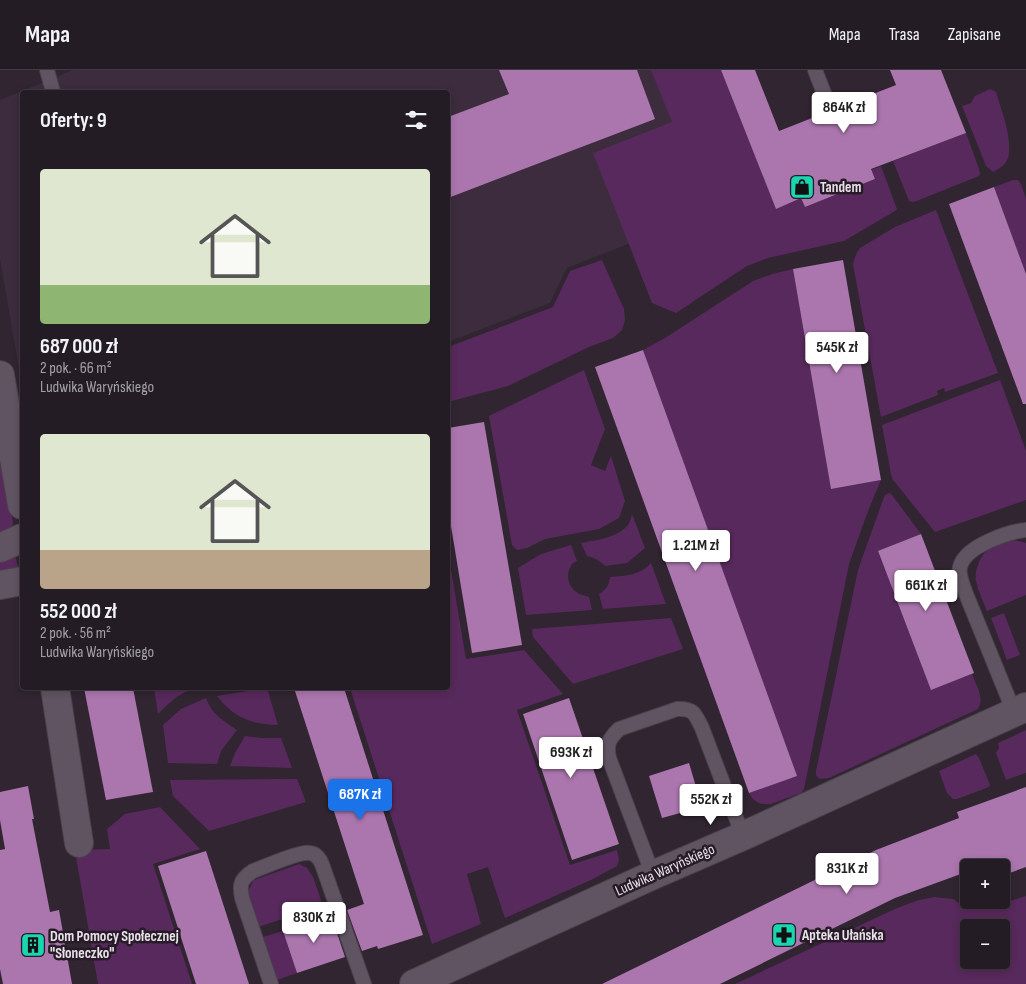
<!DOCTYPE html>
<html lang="pl">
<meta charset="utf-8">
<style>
body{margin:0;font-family:"Sofia Sans Condensed",sans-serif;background:#2c252d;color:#f1f3f6;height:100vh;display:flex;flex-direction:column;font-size:19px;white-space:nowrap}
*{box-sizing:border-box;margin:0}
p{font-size:16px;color:#a3a1a7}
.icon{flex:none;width:28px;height:28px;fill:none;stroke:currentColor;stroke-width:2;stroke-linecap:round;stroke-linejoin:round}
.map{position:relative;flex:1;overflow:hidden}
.side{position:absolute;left:20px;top:20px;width:430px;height:600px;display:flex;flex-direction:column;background:#241c25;border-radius:5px;box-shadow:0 2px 8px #0003,0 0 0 1px #413a42}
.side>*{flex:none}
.buttons{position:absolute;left:960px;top:789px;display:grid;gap:10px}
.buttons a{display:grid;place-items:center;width:50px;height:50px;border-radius:5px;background:#241c25;box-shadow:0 2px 8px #0003,0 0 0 1px #413a42;font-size:25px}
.price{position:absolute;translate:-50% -42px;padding:0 11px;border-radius:5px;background:#fff;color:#222;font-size:16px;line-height:32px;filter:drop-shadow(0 1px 2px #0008)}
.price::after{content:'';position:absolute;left:50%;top:30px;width:15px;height:11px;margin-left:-8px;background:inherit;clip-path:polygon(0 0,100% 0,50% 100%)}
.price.current{background:#1a73e8;color:#fff}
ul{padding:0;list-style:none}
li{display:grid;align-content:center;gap:10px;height:265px;padding:0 20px}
li span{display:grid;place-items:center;height:155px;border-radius:5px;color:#555}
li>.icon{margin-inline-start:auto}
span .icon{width:90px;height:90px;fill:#fffc;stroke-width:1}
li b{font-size:21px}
h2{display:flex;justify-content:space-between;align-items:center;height:60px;padding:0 20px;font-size:21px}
header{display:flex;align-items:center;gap:30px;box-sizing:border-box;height:70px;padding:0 25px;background:#241c25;border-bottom:1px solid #413a42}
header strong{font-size:24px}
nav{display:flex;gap:28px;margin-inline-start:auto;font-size:18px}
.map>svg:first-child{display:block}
.built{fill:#3c2c3d}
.green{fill:#58295c;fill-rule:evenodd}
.building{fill:#ab76ae}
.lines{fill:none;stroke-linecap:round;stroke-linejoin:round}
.lane-casing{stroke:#4a414b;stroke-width:16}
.street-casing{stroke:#4a414b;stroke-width:30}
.lane{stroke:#615462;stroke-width:14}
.street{stroke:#615462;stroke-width:28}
.labels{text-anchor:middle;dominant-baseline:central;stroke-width:5;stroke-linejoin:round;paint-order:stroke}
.poi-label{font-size:15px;font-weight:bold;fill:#e9e1e9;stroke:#261b27;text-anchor:start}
.street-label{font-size:15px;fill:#e9e1e9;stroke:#261b27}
</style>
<header>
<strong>Mapa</strong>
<nav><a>Mapa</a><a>Trasa</a><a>Zapisane</a></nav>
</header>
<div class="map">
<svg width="1026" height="914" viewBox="0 0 1026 914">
<rect width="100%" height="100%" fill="#302531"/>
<polygon class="built" points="73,0 721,0 768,119 567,198 550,233 448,272 448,22 22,22 22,316 0,189 0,30"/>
<g class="green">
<polygon points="651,0 721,0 776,138 801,128 805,137 875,109 871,100 881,96 897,139 895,141 844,171 768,188 747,196 676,243 652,233 593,83 672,52"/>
<path d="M 990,19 L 996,22 C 1001,39 1016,78 1006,92 C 1003,97 998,99 993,102 L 986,96 L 962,36 L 971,33 L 975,26 Z"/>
<polygon points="966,63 979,99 980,104 979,106 914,132 909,131 893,91"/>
<polygon points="1013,110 1018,110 1021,114 1026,129 1026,204 994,117"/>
<path d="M 936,140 L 998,303 L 945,322 L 944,318 L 937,321 L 938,325 L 881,347 L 853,194 C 855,188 856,183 860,178 L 895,157 Z"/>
<polygon points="602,190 624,239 625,250 622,260 613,268 589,277 508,316 448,332 448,277 553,237 570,201"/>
<path d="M 793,199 L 831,419 L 881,410 L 868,441 L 849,494 L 804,719 L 801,723 L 771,734 C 761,735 754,733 749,723 L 796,706 L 643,280 L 665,268 L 753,211 L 772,204 Z"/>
<polygon points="584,300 605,359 591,395 605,401 611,386 625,431 619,448 599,459 545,469 527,478 517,480 512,475 489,346"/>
<polygon points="1000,310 1026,381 1026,430 935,462 893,410 891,404 882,355"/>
<polygon points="0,380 13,452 12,458 0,468"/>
<path d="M 889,423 L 892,425 L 921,464 L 878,482 L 931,619 L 972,604 C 976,615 985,628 978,639 L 829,708 L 820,709 L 816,705 L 816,701 L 858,500 L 884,427 L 885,425 Z"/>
<path d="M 632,444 L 645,478 L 627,493 L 605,496 C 599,490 595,488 587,486 L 581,473 C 596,470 617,468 628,455 C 630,452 631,448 632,444 Z"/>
<path d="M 1014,470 L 1026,473 L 1026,525 L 987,541 C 983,531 978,521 976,511 C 975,506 976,500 978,495 C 984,477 996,472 1014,470 Z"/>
<path d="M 571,475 L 577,491 C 575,492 572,493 571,496 C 566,503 568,514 573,519 C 577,524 583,525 589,527 L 592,540 L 526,545 L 518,498 L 541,484 Z"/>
<polygon points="14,481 18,497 15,500 0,503 0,484"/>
<polygon points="448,482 466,589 524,580 563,624 517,640 570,795 617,780 619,790 617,796 591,810 505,848 488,797 467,804 481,854 432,874 350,618 448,618"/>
<path d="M 651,493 L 666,534 L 603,539 L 599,524 C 606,520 609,515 610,507 C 625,506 641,505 651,493 Z"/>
<polygon points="1004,543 1020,585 1007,590 991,548"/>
<polygon points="671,548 683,579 573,614 533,567 532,559"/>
<path d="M 154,618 L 196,618 C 178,624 171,631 158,644 Z"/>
<path d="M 254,618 L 267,618 L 278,655 C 251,654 234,648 217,626 L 248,621 Z"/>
<path d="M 206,628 C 212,645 223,650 237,660 L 221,681 L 217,694 L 168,693 L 163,655 L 181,639 Z"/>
<polygon points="1026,660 1026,703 1006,710 996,683 999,678 998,673"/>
<polygon points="245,666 261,668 281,668 292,698 230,696 235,683"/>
<polygon points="976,684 979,688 990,715 989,717 957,729 953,729 947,723 939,701"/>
<polygon points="297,709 306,732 209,761 173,726 170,710"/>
<polygon points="160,737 200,779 153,794 192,914 98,914 76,787 81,780 110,779 107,759 125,744"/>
<polygon points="299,794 307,798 313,807 323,836 258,857 249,831 249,819 254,810"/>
<path d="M 1026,826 L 1026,914 L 735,914 L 897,838 L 919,830 L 934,827 L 953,829 L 959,833 L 982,840 ZM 969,858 L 1001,858 L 1001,890 L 969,890 Z"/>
<polygon points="283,861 297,903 277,910 263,867"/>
</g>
<g class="building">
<polygon points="499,0 637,0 655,49 448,128 448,47 509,24"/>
<polygon points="721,0 755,0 779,61 896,15 890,0 941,0 966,63 871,99 875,109 805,137 801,128 776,139"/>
<polygon points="994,117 1026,204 1026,334 1023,334 949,134"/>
<polygon points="843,190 881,410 831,419 793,199"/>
<polygon points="643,280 797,706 749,723 595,297"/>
<polygon points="484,352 522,575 472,583 448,438 448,358"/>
<polygon points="921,464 974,603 931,620 878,481"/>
<polygon points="84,618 133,618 153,722 106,730"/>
<polygon points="294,618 344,618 423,865 378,879 377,876 362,881 347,840 364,834"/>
<polygon points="569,628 619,774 572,790 523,644"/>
<polygon points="689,693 702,737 662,748 649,706"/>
<polygon points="28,716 34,749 32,749 50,842 59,840 72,914 3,914 0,899 0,780 5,779 0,750 0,722"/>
<polygon points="1026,717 1026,797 1001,806 1001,790 980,798 969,798 969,801 895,828 720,914 602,914 876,780 959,748 957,742"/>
<polygon points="206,781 249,914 196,914 158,796"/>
<polygon points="331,845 345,887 297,903 283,861"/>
</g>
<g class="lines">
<defs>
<g id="lane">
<polyline points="47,0 53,22"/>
<polyline points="815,0 827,31"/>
<path d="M 1014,642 L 966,524 C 963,515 958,505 960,497 C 965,476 1008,462 1026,460"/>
<path d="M 653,805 L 609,688 C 606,674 609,669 619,659 L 677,639 C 694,638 695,644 702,658 L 743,766"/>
<path d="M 271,914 L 242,828 C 239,814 241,809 253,801 C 264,797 300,781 310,783 C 318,784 321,791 323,797 L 364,914"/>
</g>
<g id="street">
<polyline points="0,305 22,435"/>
<polyline points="0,478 22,468"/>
<polyline points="0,515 22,511"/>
<polyline points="55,618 79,773"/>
<polyline points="414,914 653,805 743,766 1026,637"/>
</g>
</defs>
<use href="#lane" class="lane-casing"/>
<use href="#street" class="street-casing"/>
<use href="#lane" class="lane"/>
<use href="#street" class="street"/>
</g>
<defs>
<symbol id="shop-square" viewBox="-11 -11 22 22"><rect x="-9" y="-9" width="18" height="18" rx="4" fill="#1bd5b1" stroke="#261b27"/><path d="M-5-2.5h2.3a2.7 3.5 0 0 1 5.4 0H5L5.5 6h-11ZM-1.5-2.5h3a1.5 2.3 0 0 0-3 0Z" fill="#111"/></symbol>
<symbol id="pharmacy-square" viewBox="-11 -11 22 22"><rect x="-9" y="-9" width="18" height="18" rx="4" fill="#1bd5b1" stroke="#261b27"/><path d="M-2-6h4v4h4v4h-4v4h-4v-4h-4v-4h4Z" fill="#111"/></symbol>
<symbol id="building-square" viewBox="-11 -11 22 22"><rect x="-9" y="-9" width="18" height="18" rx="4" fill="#1bd5b1" stroke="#261b27"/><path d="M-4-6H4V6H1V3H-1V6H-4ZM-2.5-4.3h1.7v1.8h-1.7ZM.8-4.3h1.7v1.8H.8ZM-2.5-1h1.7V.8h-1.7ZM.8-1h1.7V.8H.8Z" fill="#111"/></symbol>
</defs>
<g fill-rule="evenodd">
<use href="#shop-square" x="788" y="103" width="28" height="28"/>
<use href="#pharmacy-square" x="770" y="851" width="28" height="28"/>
<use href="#building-square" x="19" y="861" width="28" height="28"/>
</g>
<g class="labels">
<g class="poi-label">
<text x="820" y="117">Tandem</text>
<text x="802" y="865">Apteka Ułańska</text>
<text x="50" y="866">Dom Pomocy Społecznej<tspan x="50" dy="17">"Słoneczko"</tspan></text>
</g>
<g class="street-label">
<text transform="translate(665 800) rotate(-24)">Ludwika Waryńskiego</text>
</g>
</g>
</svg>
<div class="buttons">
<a>+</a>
<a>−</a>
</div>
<b class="price" style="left:844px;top:64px">864K zł</b>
<b class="price" style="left:837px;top:304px">545K zł</b>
<b class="price" style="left:696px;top:502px">1.21M zł</b>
<b class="price" style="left:926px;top:542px">661K zł</b>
<b class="price" style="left:571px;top:709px">693K zł</b>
<b class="price current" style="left:360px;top:751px">687K zł</b>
<b class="price" style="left:711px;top:756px">552K zł</b>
<b class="price" style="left:847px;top:825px">831K zł</b>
<b class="price" style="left:314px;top:874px">830K zł</b>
<section class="side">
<h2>Oferty: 9<svg class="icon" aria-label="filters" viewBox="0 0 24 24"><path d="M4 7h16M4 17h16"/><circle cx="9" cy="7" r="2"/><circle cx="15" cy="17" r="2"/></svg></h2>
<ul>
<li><span style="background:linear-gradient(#dfe7d0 75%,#8fb573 0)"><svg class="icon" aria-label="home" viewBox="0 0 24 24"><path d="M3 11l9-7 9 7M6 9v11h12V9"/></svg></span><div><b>687 000 zł</b><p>2 pok. · 66 m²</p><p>Ludwika Waryńskiego</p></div></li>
<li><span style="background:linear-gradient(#dfe7d0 75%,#b9a48a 0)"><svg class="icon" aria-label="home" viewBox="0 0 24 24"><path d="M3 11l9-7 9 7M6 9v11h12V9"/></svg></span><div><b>552 000 zł</b><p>2 pok. · 56 m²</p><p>Ludwika Waryńskiego</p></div></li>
</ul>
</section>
</div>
